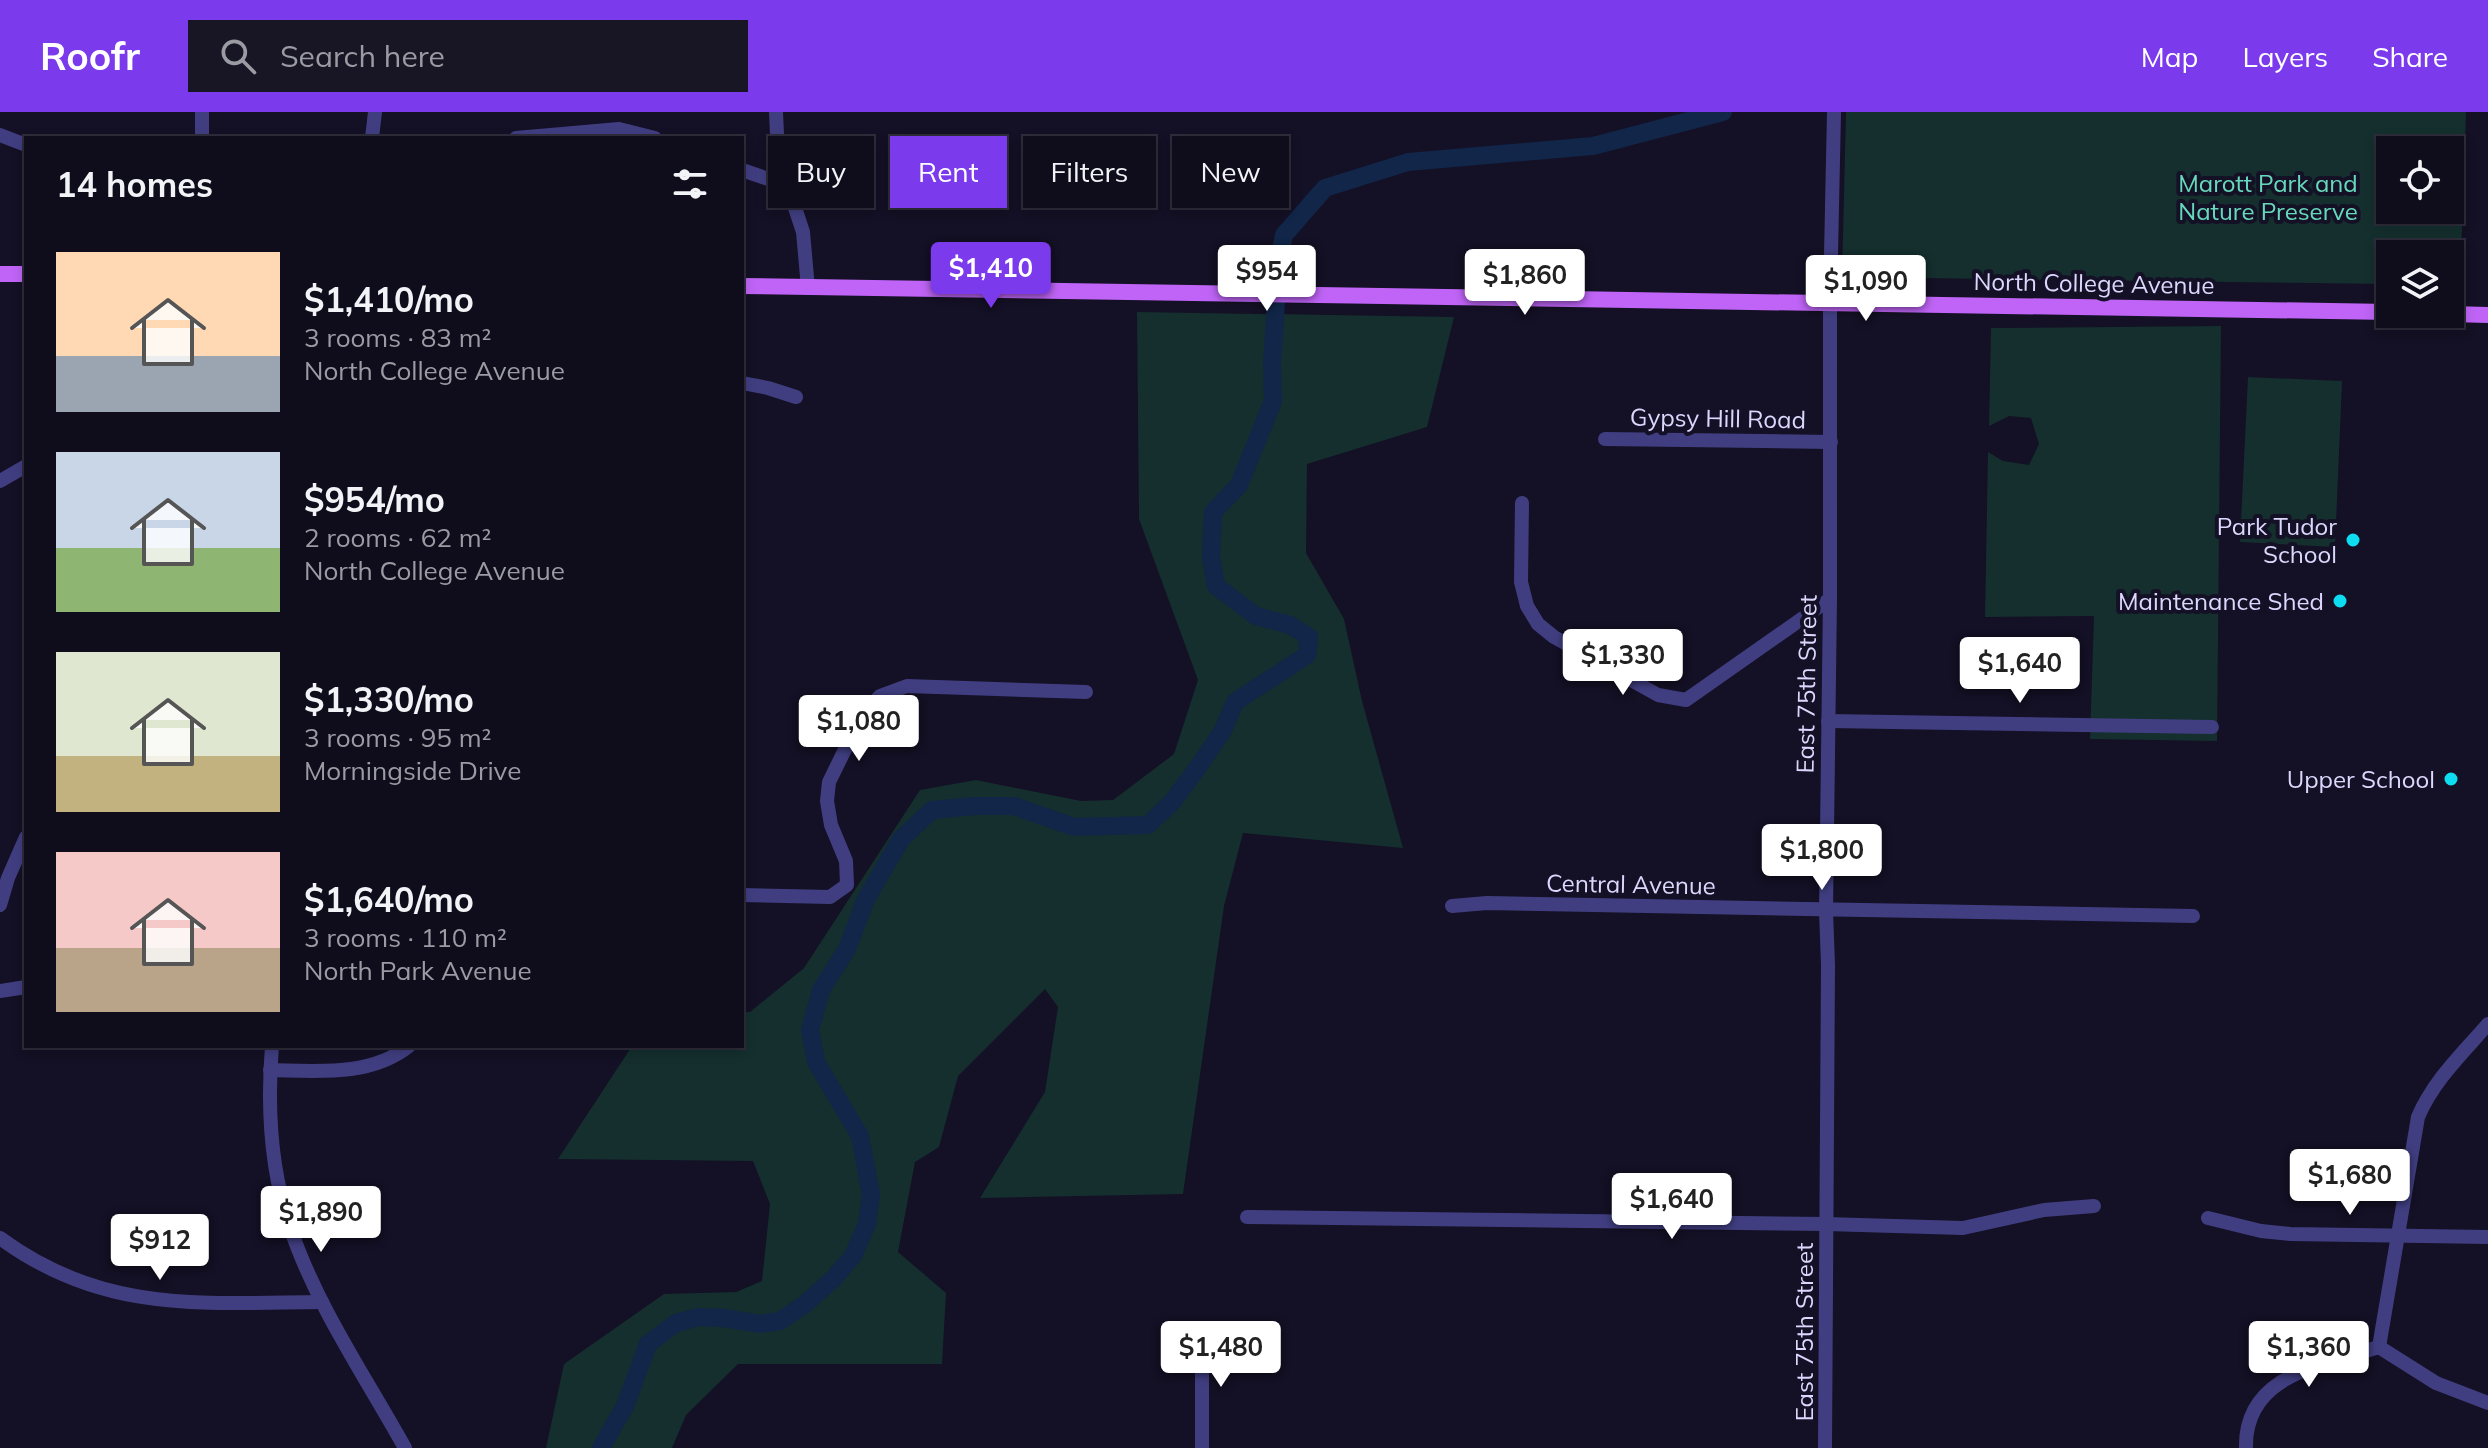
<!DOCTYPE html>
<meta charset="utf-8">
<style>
body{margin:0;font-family:Mulish,sans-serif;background:#181525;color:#f1f3f6;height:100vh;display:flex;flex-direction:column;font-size:30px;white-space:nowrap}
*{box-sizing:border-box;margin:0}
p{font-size:26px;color:#9b9ba3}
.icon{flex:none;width:44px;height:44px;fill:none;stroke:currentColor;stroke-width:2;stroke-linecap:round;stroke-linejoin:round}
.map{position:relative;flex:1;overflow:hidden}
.sheet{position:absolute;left:24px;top:24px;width:720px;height:912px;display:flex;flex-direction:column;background:#0f0c1c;border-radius:0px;box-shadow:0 4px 12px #0003,0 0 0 2px #2f2c3b}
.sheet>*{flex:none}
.top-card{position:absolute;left:768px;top:24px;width:760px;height:72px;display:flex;gap:16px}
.tools{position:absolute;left:2376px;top:24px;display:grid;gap:16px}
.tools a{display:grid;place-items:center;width:88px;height:88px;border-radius:0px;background:#0f0c1c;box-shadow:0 4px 12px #0003,0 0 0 2px #2f2c3b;font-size:40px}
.price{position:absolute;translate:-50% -68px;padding:0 18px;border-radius:8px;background:#fff;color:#222;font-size:26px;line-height:52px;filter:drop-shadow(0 2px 4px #0008)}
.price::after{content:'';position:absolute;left:50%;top:48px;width:24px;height:18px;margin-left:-12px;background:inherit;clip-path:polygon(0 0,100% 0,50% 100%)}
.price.selected{background:#7c3aed;color:#fff}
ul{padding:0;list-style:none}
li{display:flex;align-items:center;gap:24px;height:200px;padding:0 32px}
li span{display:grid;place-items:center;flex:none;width:224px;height:160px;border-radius:0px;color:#555}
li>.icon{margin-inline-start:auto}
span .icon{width:96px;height:96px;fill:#fffc;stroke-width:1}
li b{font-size:34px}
h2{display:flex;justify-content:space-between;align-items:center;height:96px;padding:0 32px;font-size:34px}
.tag{padding:0 28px;border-radius:0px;background:#0f0c1c;box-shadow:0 4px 12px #0003,0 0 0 2px #2f2c3b;font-size:28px;line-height:72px}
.tag.selected{background:#7c3aed;color:#fff}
header{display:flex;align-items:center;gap:48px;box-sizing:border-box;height:112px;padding:0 40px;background:#7c3aed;color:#fff}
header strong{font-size:38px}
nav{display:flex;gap:44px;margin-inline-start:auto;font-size:28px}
.search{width:560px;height:72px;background:#181525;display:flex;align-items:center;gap:20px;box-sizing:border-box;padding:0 28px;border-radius:0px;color:#9b9ba3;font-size:30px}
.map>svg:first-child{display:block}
.green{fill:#142f2e;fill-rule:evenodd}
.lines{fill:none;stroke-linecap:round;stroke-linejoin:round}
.river{stroke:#112648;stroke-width:18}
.minor{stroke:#403e81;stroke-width:14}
.major{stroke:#bf64f6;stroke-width:16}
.poi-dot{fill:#0edcf1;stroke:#141025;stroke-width:3}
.labels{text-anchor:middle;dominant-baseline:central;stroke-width:8;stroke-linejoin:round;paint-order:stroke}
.park-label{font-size:24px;fill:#66d9bc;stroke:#141025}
.street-label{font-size:24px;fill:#dbd7fd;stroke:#141025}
.poi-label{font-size:24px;fill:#dbd7fd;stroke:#141025;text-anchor:end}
</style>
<header>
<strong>Roofr</strong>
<div class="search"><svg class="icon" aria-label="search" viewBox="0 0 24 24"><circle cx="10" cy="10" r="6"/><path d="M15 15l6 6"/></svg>Search here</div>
<nav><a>Map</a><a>Layers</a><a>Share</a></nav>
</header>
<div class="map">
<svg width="2488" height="1336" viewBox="0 0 2488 1336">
<rect width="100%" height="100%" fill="#141025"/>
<g class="green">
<path d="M 1846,0 L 2466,0 L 2460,173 L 2450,173 L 2450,142 L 2390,142 L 2390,172 L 1842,165 ZM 2450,38 L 2450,98 L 2390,98 L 2390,38 Z"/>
<polygon points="1137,200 1454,205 1427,315 1307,352 1306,441 1344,507 1362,589 1403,736 1243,721 1224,794 1183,1082 980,1086 1045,980 1058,895 1045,877 958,964 939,1035 915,1050 898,1140 946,1181 942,1252 738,1252 686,1303 672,1336 546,1336 564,1252 664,1182 736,1180 762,1169 770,1092 753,1049 558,1047 632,934 742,934 742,900 750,900 804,856 920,678 976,668 1081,689 1113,688 1174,642 1198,568 1139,407"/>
<polygon points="2221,214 2217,629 2090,627 2094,504 1985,505 1988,340 2003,349 2029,353 2039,332 2031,306 2009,304 1989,314 1991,216"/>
<polygon points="2248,265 2342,269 2335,435 2240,430"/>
</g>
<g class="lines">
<polyline class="river" points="601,1336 625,1294 648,1232 676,1211 698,1205 724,1206 760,1212 780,1209 805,1192 833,1167 853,1144 867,1112 871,1082 860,1024 816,950 810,918 821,878 847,837 866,787 901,727 932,698 975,694 1014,694 1074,715 1148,713 1172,690 1196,658 1222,620 1235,590 1307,543 1309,525 1290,513 1256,504 1216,474 1211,445 1213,400 1239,373 1273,289 1272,249 1279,147 1284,123 1325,76 1408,50 1593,34 1723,0"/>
<g class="minor">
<polyline points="776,0 778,44 803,120 808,176"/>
<polyline points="0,23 26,33"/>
<polyline points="202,26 202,0"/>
<polyline points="372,26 375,0"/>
<polyline points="516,26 619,17 655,26"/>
<polyline points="742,58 789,74"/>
<polyline points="742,271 768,276 796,285"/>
<polyline points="1605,327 1831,330"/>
<polyline points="0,369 26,354"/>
<polyline points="1522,391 1521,470 1527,494 1538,512 1554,525 1658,583 1686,588 1830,487"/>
<polyline points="1828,609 2212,615"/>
<polyline points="742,783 830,785 847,773 846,749 831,713 827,689 829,670 862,603 880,584 907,574 1086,580"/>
<polyline points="0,793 8,766 26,725"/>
<polyline points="1452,794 1487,791 1593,793 2193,804"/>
<polyline points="0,879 26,875"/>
<path d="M 272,934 C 267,995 270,1056 290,1115 C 316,1193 365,1264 405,1336"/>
<path d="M 270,958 C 317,959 370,965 409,934"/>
<polyline points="1247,1105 1826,1112 1963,1116 2044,1098 2094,1094"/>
<polyline points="2208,1106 2261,1119 2290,1122 2488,1125"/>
<path d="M 0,1126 C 103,1202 202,1191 322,1190"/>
<polyline points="1202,1219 1202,1336"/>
<path d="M 2379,1235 L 2418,1005 C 2434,968 2462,942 2488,912"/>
<polyline points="2379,1235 2436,1271 2488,1291"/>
<polyline points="1825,1336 1828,853 1826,799 1830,487 1830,190 1834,0"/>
<path d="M 2246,1336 C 2244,1262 2324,1252 2379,1235"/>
</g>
<g class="major">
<polyline points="0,162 26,162"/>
<polyline points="742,174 2390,200"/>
<polyline points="2450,202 2488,203"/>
</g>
</g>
<g class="poi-dot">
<circle cx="2353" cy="428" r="8"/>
<circle cx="2340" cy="489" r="8"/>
<circle cx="2451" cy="667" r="8"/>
</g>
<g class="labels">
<g class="park-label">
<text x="2268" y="71">Marott Park and<tspan x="2268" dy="28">Nature Preserve</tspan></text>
</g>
<g class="street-label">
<text transform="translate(2094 171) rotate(1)">North College Avenue</text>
<text transform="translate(1718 306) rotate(1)">Gypsy Hill Road</text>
<text transform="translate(1806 572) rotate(-89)">East 75th Street</text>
<text transform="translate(1631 772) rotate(1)">Central Avenue</text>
<text transform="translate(1804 1220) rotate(-90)">East 75th Street</text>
</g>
<g class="poi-label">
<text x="2337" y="414">Park Tudor<tspan x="2337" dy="28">School</tspan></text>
<text x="2324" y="489">Maintenance Shed</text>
<text x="2435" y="667">Upper School</text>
</g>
</g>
</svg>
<div class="tools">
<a><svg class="icon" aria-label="locate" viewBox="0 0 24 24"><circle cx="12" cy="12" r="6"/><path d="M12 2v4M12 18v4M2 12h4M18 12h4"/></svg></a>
<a><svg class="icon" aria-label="layers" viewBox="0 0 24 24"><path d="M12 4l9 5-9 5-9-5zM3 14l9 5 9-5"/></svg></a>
</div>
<b class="price selected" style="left:991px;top:198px">$1,410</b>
<b class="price" style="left:1267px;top:201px">$954</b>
<b class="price" style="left:1525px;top:205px">$1,860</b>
<b class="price" style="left:1866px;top:211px">$1,090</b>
<b class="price" style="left:1623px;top:585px">$1,330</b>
<b class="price" style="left:2020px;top:593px">$1,640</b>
<b class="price" style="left:859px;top:651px">$1,080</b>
<b class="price" style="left:1822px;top:780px">$1,800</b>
<b class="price" style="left:2350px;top:1105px">$1,680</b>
<b class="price" style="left:1672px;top:1129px">$1,640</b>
<b class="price" style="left:321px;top:1142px">$1,890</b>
<b class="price" style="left:160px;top:1170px">$912</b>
<b class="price" style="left:1221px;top:1277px">$1,480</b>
<b class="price" style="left:2309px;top:1277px">$1,360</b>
<div class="top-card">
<a class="tag">Buy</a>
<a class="tag selected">Rent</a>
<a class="tag">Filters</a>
<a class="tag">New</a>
</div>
<section class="sheet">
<h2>14 homes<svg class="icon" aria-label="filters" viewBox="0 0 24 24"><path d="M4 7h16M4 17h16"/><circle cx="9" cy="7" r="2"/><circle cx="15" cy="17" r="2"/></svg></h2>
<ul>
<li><span style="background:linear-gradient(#ffd9b3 65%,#9aa5b1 0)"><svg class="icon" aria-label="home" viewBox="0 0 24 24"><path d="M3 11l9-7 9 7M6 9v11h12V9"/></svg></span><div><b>$1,410/mo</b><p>3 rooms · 83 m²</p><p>North College Avenue</p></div></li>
<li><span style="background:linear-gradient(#c9d6e8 60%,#8fb573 0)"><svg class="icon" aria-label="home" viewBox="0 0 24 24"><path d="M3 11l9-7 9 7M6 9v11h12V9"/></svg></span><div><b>$954/mo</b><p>2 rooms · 62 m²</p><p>North College Avenue</p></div></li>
<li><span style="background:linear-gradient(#dfe7d0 65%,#c2b280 0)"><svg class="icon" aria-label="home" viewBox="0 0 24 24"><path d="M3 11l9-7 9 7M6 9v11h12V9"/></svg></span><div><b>$1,330/mo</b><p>3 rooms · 95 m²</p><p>Morningside Drive</p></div></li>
<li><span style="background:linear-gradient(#f6c9c9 60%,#b9a48a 0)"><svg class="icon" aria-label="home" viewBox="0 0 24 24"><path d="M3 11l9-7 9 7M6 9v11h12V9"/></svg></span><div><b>$1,640/mo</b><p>3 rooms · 110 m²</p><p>North Park Avenue</p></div></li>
</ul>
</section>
</div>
